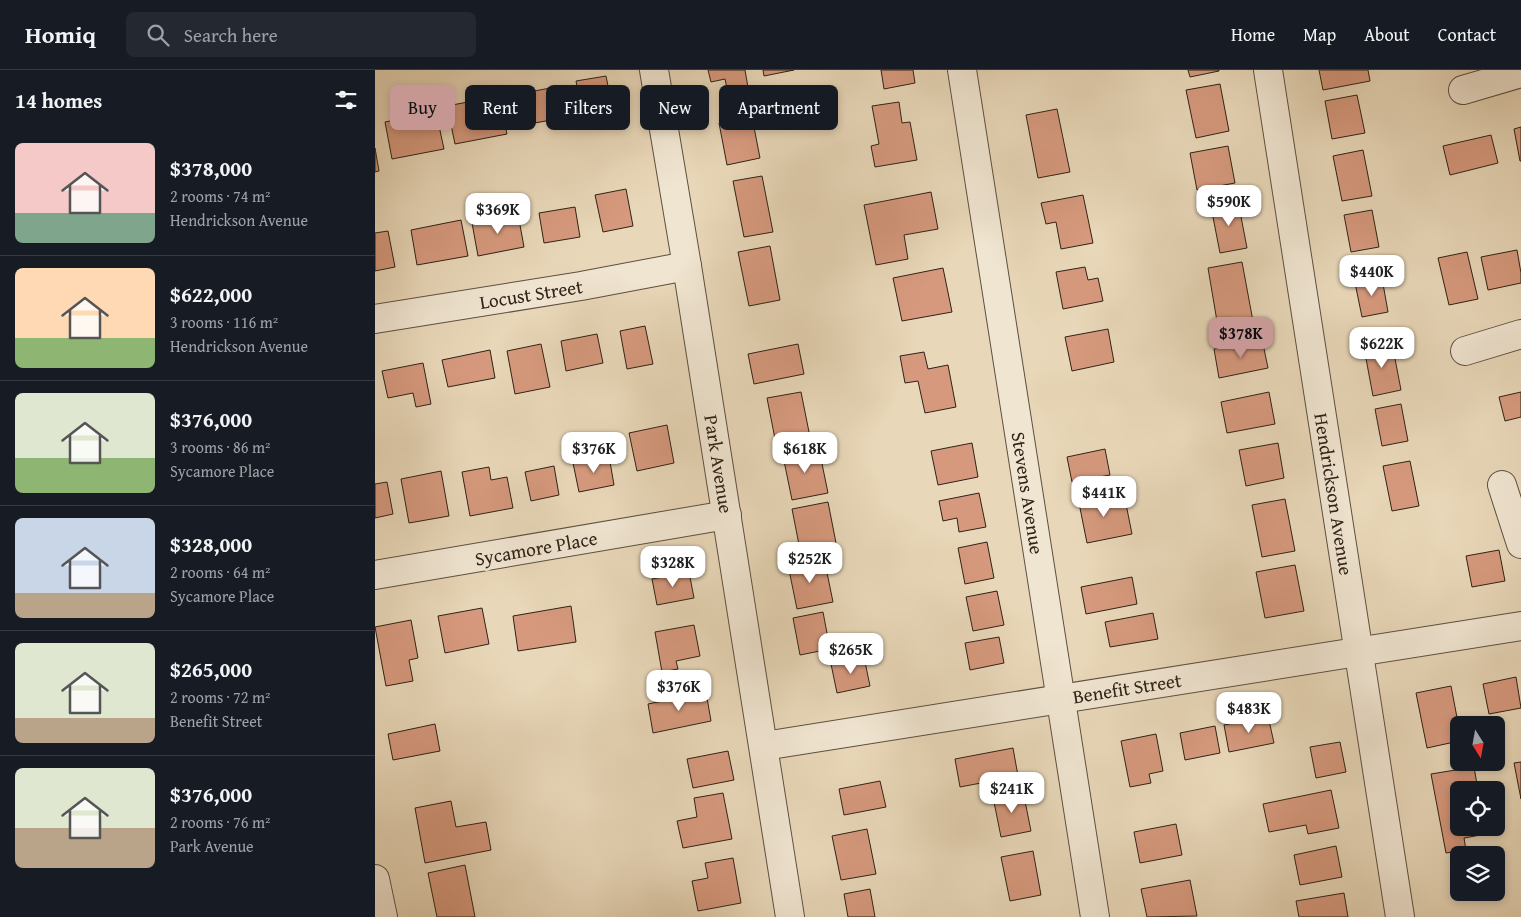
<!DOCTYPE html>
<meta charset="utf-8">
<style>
body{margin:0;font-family:"Gentium Book Plus",serif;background:#242831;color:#f1f3f6;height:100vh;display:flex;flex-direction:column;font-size:19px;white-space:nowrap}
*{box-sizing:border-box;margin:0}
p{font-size:16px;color:#9ea1a6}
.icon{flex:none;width:28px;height:28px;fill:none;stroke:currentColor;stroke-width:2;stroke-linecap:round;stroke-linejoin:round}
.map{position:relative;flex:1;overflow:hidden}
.details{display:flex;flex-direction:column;background:#171b24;width:375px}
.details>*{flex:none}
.hud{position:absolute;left:15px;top:15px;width:475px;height:45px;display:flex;gap:10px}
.needle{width:32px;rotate:169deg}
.controls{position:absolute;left:1075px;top:646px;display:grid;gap:10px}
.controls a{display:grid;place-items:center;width:55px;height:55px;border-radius:8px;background:#171b24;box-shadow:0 2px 8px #0003;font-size:25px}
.price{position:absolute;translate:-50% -42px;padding:0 11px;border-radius:10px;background:#fff;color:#222;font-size:16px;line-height:32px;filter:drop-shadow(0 1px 2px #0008)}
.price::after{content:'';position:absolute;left:50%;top:30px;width:15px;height:11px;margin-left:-8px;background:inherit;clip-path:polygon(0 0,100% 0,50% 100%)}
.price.selected{background:#c59692;color:#111}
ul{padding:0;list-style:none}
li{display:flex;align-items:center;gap:15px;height:125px;padding:0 15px}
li+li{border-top:1px solid #363941}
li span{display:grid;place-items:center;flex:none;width:140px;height:100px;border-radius:8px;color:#555}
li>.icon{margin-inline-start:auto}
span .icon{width:60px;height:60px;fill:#fffc;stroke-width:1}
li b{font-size:21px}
h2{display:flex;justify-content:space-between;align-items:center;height:60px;padding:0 15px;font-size:21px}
.chip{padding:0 18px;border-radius:8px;background:#171b24;box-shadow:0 2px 8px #0003;font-size:18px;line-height:45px}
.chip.selected{background:#c59692;color:#111}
header{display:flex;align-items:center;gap:30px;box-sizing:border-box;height:70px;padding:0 25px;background:#171b24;border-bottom:1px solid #363941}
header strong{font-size:24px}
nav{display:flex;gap:28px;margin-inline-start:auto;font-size:18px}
.search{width:350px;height:45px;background:#242831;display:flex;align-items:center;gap:12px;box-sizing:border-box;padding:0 18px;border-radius:8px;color:#9ea1a6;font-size:19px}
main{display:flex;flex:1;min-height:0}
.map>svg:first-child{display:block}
.building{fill:#d6997d;stroke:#2f2218}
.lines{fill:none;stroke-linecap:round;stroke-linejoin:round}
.minor-casing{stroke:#5d4f40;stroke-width:30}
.minor{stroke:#f0e5d1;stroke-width:28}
.labels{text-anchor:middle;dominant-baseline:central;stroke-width:5;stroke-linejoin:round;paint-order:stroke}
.street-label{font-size:19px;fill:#2f2218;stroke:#f0e5d1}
</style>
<header>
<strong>Homiq</strong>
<div class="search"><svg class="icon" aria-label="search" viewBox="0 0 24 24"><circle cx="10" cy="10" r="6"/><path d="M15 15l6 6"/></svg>Search here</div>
<nav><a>Home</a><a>Map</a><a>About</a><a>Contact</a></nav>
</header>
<main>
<section class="details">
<h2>14 homes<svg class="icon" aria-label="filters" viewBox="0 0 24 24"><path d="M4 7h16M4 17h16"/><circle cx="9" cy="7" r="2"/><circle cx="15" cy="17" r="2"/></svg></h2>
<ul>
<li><span style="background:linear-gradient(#f6c9c9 70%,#7fa58c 0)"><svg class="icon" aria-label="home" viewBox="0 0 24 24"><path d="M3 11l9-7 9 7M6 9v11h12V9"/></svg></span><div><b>$378,000</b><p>2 rooms · 74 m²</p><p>Hendrickson Avenue</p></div></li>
<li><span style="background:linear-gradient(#ffd9b3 70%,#8fb573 0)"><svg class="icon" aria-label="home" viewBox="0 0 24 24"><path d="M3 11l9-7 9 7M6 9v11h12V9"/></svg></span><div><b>$622,000</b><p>3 rooms · 116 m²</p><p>Hendrickson Avenue</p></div></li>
<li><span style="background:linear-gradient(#dfe7d0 65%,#8fb573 0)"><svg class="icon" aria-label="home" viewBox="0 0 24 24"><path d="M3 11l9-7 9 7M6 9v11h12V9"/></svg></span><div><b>$376,000</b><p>3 rooms · 86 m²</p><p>Sycamore Place</p></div></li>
<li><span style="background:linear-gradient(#c9d6e8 75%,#b9a48a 0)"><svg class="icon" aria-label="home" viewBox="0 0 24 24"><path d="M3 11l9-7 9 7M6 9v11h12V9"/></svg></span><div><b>$328,000</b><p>2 rooms · 64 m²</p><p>Sycamore Place</p></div></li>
<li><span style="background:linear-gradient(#dfe7d0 75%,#b9a48a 0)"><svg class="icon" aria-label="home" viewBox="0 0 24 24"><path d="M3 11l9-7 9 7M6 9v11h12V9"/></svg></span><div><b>$265,000</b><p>2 rooms · 72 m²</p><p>Benefit Street</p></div></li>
<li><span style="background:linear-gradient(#dfe7d0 60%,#b9a48a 0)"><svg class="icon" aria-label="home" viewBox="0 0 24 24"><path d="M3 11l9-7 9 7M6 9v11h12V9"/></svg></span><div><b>$376,000</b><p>2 rooms · 76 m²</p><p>Park Avenue</p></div></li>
</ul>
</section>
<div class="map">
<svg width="1146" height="847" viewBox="0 0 1146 847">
<rect width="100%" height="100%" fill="#e8d7b8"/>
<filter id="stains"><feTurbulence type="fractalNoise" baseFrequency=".004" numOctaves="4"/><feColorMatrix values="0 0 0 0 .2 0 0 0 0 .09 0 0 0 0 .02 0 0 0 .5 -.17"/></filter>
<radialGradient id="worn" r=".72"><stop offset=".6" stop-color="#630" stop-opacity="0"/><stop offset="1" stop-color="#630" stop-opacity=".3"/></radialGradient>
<g class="building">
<polygon points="333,0 370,0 375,29 355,33 350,9 336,12"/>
<polygon points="388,0 419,0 389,6"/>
<polygon points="506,0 538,0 540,13 509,19"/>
<polygon points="813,0 844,0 844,1 815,7"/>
<polygon points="944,0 993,0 995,11 948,20"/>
<polygon points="231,6 239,46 209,52 201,11"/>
<polygon points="845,14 854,61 821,68 811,20"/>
<polygon points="186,16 192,47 144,56 138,25"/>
<polygon points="982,25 990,63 957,69 950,31"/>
<polygon points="124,26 132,64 80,74 72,36"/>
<polygon points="524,32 527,53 535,52 542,90 500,97 496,76 504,74 497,36"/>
<polygon points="682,39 695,102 663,108 651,45"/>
<polygon points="61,42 69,79 17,89 10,52"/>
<polygon points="377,47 385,88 352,95 344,53"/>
<polygon points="1146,57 1146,91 1145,91 1139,59"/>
<polygon points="1116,65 1123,93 1075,105 1068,76"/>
<polygon points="853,76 860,113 822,120 815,83"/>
<polygon points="0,78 4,101 0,102"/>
<polygon points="988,80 997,126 967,131 958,86"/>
<polygon points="387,106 398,162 369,167 358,111"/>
<polygon points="251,119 258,156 228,162 220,125"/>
<polygon points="556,122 563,159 529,165 533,189 501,195 489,135"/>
<polygon points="708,125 718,173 686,179 681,152 671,154 666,133"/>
<polygon points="863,131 872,178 845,183 836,137"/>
<polygon points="200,137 205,167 169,173 164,143"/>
<polygon points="997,140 1004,177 976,182 969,145"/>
<polygon points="143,144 149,177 103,186 97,153"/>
<polygon points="86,150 93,186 42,195 36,160"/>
<polygon points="13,161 20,197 0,201 0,163"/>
<polygon points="395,176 405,230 374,236 363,182"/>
<polygon points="1142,180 1146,203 1146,213 1113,220 1106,187"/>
<polygon points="1092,182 1103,229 1074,235 1063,188"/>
<polygon points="867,192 880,262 845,269 833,198"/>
<polygon points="710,197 713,210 723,208 728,231 688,239 681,202"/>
<polygon points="568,198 577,242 527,251 518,208"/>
<polygon points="1007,208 1013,242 987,247 980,213"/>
<polygon points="270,256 278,294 252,299 245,261"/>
<polygon points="733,259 739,292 697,301 690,267"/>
<polygon points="222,264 228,293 191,301 186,271"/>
<polygon points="887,269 893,298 844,308 839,279"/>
<polygon points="1017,273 1026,320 998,326 989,278"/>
<polygon points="166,274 175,317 140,324 132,281"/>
<polygon points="423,274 429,304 379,314 373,284"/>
<polygon points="115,280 120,308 73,317 67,290"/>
<polygon points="549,282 553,299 573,295 581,337 550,343 543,311 530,313 525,286"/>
<polygon points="48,293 56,334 41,337 38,323 13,328 7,301"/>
<polygon points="426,322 435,367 401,374 392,328"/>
<polygon points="894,322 900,354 852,363 846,332"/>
<polygon points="1146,322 1146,347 1130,351 1124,327"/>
<polygon points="1026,334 1033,371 1007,376 1000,339"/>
<polygon points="292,355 299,393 262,401 254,363"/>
<polygon points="597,373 603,407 563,415 556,381"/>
<polygon points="903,373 909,408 871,416 864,380"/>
<polygon points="444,379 453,423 417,430 408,386"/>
<polygon points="730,379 735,405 697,412 692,387"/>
<polygon points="234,386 239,415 204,422 198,393"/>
<polygon points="1035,391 1044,436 1017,441 1008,396"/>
<polygon points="179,396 184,425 156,431 150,402"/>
<polygon points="114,397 116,410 132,407 138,438 95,446 87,402"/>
<polygon points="66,401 74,446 34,453 26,409"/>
<polygon points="12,412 18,444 0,448 0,414"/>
<polygon points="604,423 611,457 584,462 582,448 568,451 564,431"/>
<polygon points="733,423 736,437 751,434 757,464 712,473 703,428"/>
<polygon points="910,429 920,481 887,487 877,435"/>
<polygon points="453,432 462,478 426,485 417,439"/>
<polygon points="612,472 619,508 590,514 583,478"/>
<polygon points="1124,480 1130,511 1097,517 1091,486"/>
<polygon points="449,488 458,532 422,539 413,495"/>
<polygon points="920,495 929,541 890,548 881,502"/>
<polygon points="314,502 319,528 282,535 277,509"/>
<polygon points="757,507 762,534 711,544 706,517"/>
<polygon points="622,521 629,555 598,561 591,527"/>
<polygon points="196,536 201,572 143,581 138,546"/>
<polygon points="107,538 114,574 70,583 63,546"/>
<polygon points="448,542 455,579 425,585 418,548"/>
<polygon points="778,543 783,569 735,577 730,552"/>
<polygon points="36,550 43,588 34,590 38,611 11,616 0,557"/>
<polygon points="319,555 325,586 301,591 303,599 287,602 280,562"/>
<polygon points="624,567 629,593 595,600 590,573"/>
<polygon points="489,587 495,616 462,623 456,594"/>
<polygon points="1141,607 1146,638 1114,644 1108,614"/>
<polygon points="1076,616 1084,658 1084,671 1052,678 1041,623"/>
<polygon points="331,622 336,651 278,663 273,634"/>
<polygon points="893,646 899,673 854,682 849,655"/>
<polygon points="60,654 65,681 18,690 13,664"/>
<polygon points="840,656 845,683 810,690 805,663"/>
<polygon points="781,664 788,701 774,704 776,713 755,717 746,671"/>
<polygon points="965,672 971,702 941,708 935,677"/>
<polygon points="638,678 643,706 585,717 580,689"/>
<polygon points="353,681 359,710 318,718 312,689"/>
<polygon points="1146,692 1146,729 1139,693"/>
<polygon points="1099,697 1103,720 1084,720 1084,758 1110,758 1111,764 1089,768 1091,780 1071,783 1056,704"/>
<polygon points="505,711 511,737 469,745 464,719"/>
<polygon points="956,720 964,758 933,764 931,755 894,762 888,734"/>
<polygon points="648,721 656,761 626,767 618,727"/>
<polygon points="348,723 357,769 308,778 302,751 322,747 319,728"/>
<polygon points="76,731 81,757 111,752 116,780 50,793 40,738"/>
<polygon points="801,754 807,785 765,793 759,762"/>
<polygon points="492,759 501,804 466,810 457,766"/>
<polygon points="961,776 967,807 925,815 919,785"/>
<polygon points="658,781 666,825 635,831 626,787"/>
<polygon points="358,788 366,833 323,841 317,811 333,808 330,793"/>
<polygon points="90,795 100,847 62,847 53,803"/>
<polygon points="815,810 822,846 772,847 766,819"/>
<polygon points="495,819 500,847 473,847 469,824"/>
<polygon points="969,823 973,847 924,847 921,831"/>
</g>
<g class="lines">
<defs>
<g id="minor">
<polyline points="279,0 312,196 415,847"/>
<polyline points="587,0 720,847"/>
<polyline points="893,0 1025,847"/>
<polyline points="1088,20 1146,3"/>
<polyline points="0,249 206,216 312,196"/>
<polyline points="1090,281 1146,264"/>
<polyline points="1127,415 1146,474"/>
<polyline points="0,505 352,445"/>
<polyline points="389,676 1146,556"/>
<polyline points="0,809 8,847"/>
</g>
</defs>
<use href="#minor" class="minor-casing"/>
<use href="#minor" class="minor"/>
</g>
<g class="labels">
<g class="street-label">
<text transform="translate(156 224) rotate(-9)">Locust Street</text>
<text transform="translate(344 394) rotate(81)">Park Avenue</text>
<text transform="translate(653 423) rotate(81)">Stevens Avenue</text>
<text transform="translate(959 424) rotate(81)">Hendrickson Avenue</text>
<text transform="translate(161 478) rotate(-10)">Sycamore Place</text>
<text transform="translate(752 618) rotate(-9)">Benefit Street</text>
</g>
</g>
<rect width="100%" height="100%" filter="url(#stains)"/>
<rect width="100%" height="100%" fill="url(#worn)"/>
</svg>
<div class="controls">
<a><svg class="needle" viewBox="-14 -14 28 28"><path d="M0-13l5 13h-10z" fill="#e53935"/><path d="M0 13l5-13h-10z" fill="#9ea1a6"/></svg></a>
<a><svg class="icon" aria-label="locate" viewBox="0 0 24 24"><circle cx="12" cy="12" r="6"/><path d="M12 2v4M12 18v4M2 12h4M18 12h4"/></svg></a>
<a><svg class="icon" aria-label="layers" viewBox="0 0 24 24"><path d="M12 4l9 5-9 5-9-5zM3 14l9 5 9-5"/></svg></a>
</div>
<b class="price" style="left:854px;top:157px">$590K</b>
<b class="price" style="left:123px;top:165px">$369K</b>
<b class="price" style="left:997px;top:227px">$440K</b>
<b class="price selected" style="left:866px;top:289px">$378K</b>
<b class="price" style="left:1007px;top:299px">$622K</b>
<b class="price" style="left:219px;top:404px">$376K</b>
<b class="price" style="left:430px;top:404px">$618K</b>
<b class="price" style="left:729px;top:448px">$441K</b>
<b class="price" style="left:435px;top:514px">$252K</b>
<b class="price" style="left:298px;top:518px">$328K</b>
<b class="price" style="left:476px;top:605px">$265K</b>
<b class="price" style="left:304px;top:642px">$376K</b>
<b class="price" style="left:874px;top:664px">$483K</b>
<b class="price" style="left:637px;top:744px">$241K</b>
<div class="hud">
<a class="chip selected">Buy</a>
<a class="chip">Rent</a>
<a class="chip">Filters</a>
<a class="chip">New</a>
<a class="chip">Apartment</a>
</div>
</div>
</main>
